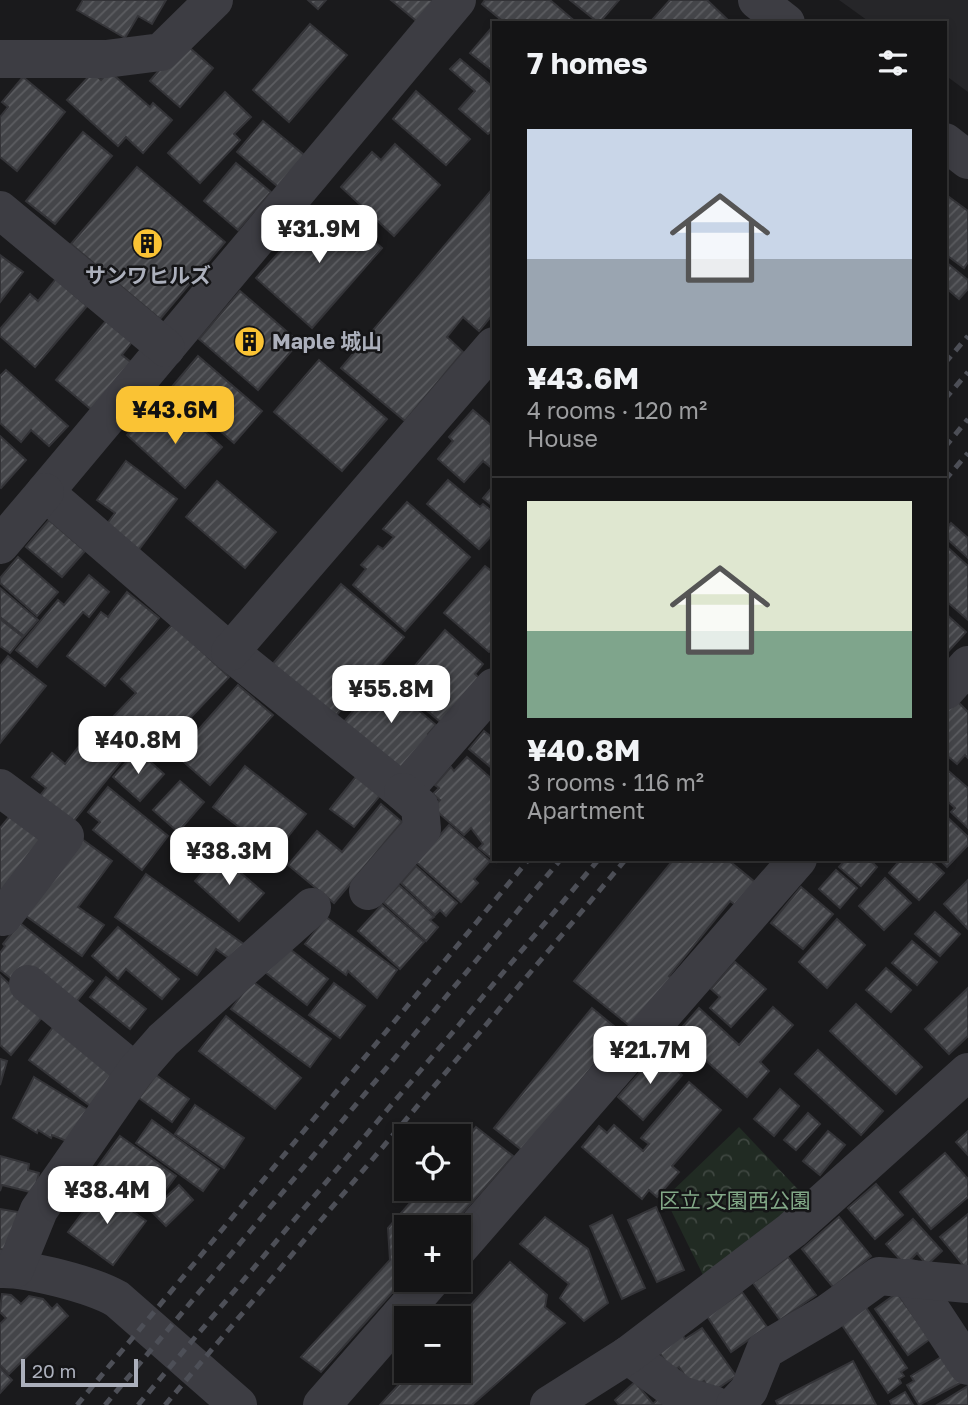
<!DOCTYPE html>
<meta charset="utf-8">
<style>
body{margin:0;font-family:"Golos Text","Noto Sans JP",sans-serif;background:#212122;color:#f1f3f6;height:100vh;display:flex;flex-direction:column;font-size:26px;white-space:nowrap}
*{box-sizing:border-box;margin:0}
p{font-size:23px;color:#9d9ea0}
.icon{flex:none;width:38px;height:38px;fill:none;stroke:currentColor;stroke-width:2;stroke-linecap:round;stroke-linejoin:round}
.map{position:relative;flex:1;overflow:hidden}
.panel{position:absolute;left:492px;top:21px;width:455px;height:840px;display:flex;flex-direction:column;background:#141415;border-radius:0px;box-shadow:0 4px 10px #0003,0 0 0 2px #333334}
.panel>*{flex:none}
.controls{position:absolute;left:394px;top:1124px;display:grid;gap:14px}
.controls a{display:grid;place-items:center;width:77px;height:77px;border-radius:0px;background:#141415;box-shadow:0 4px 10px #0003,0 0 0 2px #333334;font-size:35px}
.scale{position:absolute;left:21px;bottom:18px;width:117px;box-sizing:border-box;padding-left:7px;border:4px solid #acb0bc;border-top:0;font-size:19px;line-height:24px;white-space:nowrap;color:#acb0bc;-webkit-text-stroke:5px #151517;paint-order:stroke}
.price{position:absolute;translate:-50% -60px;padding:0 16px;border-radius:14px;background:#fff;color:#222;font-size:23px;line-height:46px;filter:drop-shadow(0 2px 4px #0008)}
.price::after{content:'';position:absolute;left:50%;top:42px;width:21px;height:16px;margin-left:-10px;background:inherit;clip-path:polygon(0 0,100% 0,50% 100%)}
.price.current{background:#fac334;color:#111}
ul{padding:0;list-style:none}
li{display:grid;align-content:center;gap:14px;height:371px;padding:0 35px}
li+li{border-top:2px solid #333334}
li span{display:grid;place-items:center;height:217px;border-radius:0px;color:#555}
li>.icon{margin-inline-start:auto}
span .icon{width:126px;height:126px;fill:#fffc;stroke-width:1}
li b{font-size:30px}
h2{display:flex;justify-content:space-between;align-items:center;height:84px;padding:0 35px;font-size:30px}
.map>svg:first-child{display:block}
.built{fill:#262629}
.park{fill:url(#park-crowns)}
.building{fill:url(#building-hatch);stroke:#343438;stroke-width:2}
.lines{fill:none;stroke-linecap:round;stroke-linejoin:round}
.minor{stroke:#3d3d43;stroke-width:38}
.rail{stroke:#4d4f57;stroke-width:5;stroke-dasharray:9 7;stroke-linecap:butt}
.labels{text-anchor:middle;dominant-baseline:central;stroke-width:5;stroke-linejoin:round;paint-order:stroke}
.poi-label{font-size:21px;font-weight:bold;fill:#acb0bc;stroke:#151517}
.park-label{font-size:21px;fill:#82a887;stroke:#151517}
</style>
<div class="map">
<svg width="968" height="1405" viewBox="0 0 968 1405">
<defs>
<pattern id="park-crowns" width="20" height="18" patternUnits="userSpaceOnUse" patternTransform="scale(1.75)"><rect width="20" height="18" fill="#212b23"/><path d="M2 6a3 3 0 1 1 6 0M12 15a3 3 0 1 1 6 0" fill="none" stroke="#3f4741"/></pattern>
<pattern id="building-hatch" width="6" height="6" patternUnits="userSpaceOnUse" patternTransform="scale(1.75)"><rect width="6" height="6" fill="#444549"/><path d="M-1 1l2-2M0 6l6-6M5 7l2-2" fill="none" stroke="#5c5d61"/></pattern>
</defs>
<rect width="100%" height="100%" fill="#1a1a1c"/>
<polygon class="built" points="839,0 968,0 968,92 945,75 945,23 871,23"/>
<polygon class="park" points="739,1127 808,1200 703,1275 665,1198"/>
<g class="building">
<polygon points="83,0 166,0 152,24 138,16 125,38 77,10"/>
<polygon points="308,0 326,0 318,9"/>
<polygon points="391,0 440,0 420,24"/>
<polygon points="485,0 550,0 577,23 505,23 482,4"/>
<polygon points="570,0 619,0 599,23"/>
<polygon points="670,0 707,0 731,23 658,23 653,19"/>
<polygon points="310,24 347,55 289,122 253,90"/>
<polygon points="494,25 494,72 470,53"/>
<polygon points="183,42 213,68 180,107 150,81"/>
<polygon points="460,59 494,88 494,129 488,134 459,109 475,91 450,69"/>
<polygon points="109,71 150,107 153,103 172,120 143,153 126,137 118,146 67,100 93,72 101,80"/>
<polygon points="23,77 65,112 17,171 0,157 0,117 8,107 2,102"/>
<polygon points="416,91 470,139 446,165 393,119"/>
<polygon points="225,92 251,117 234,134 240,140 200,183 168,153"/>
<polygon points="263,121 309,159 283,191 237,152"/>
<polygon points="83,132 112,156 55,224 26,201"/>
<polygon points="395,144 440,185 394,236 341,187 372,152 381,160"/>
<polygon points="236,163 271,192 238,230 204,201"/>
<polygon points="137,167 225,242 160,319 71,244"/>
<polygon points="494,187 494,313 479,331 463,317 447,337 463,352 405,421 341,368"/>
<polygon points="945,194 968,211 968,262 964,268 945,254"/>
<polygon points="338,209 382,248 312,328 256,278 316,211 327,221"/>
<polygon points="0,255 23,272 0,302"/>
<polygon points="946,262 968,280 968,289 959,299 945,287"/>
<polygon points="56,279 87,306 35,367 0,336 0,329 30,294 38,301"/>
<polygon points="240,291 299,342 258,390 199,339"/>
<polygon points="106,321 132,342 122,355 132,363 93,411 56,380"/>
<polygon points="198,356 262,411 234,443 171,388"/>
<polygon points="319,360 387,419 342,471 274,412"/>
<polygon points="6,370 68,426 49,446 31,430 21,442 0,423 0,376"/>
<polygon points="151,409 176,431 189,417 222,447 185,488 127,435"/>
<polygon points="473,410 494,428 494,470 483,461 464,482 438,459 453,441 449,437"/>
<polygon points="0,436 26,460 1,488 0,487"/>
<polygon points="126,461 177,499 137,552 104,528 115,513 97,500"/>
<polygon points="448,480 480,507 483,504 494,513 494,533 479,549 427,504"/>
<polygon points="217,481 276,532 245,568 186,517"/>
<polygon points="494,485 494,507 483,498"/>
<polygon points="407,502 470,557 405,631 353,585 366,569 361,565 378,546 383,549 394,537 383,529"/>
<polygon points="49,520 85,551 62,577 26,547"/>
<polygon points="951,523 968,538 968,558 945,537 945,530"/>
<polygon points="945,545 968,566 968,620 945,600"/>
<polygon points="18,557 58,592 37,616 0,583 0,578"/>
<polygon points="485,566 494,573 494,647 489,652 444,613"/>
<polygon points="89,575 109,592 89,617 83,612 37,667 16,650 58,600 64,605"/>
<polygon points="341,584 404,637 333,719 271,666"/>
<polygon points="0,588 38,620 24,636 0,617"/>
<polygon points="127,592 159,618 105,686 67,656 101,612 108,617"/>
<polygon points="945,613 966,632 945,655"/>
<polygon points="0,619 23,637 10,653 0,646"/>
<polygon points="173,624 229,677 154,756 113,717 136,693 121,679"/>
<polygon points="445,630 483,664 475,674 483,682 445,726 398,686"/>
<polygon points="8,656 46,686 0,743 0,666"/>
<polygon points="381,678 436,725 428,734 432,738 402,773 343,723"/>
<polygon points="238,685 273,715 210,785 176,755"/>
<polygon points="956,700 968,712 968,758 965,755 957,764 945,754 945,713"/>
<polygon points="94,727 128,753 68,828 35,802 46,788 32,777 52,753 65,764"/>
<polygon points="484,731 494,739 494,770 469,749"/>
<polygon points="137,750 164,774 140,801 113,777"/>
<polygon points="467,757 494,781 494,859 498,859 496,862 479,848 483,844 471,828 464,835 433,808 440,800 433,794 439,788 435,785 451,767 454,771"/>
<polygon points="245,766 306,814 274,854 213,807"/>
<polygon points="945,768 968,788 968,828 951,812 955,808 945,799"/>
<polygon points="359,773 383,792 354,827 330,809"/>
<polygon points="180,781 204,802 178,832 153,810"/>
<polygon points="108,787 168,836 142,870 93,830 100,822 88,812"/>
<polygon points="381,804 402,822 334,903 288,865 317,831 342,852"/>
<polygon points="18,806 55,837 0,905 0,828"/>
<polygon points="945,815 968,837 968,845 947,867 939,859 945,859"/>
<polygon points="449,825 490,861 474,879 478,883 461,902 416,862"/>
<polygon points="79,837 112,861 78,907 104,925 82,956 19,911"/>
<polygon points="219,854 264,893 239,921 195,881"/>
<polygon points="674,859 727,859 756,883 737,906 730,901 669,976 676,982 636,1031 574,981"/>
<polygon points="846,859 869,859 877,867 861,886 839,867"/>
<polygon points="901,859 929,859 944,873 919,900 889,873"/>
<polygon points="416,866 457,903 446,916 440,910 435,915 401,883"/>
<polygon points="836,870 857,888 840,908 819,889"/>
<polygon points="146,874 245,945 233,961 216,949 197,975 115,917"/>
<polygon points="885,878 911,903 884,930 859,906"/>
<polygon points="968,880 968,929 944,904"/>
<polygon points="399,885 434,917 430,920 438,927 426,941 383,902"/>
<polygon points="801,887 833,914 803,949 771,923"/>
<polygon points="382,905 424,942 400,969 358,931"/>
<polygon points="935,912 960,934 940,956 915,934"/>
<polygon points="326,917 397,970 377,998 348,971 346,975 305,944"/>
<polygon points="837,919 865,945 827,988 799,962"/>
<polygon points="20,923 93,981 73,1006 14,981 0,970 0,953 5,946 3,944"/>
<polygon points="118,927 179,979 162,999 126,969 118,979 92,956"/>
<polygon points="912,941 937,962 917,985 892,963"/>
<polygon points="286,946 328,979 307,1005 265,972"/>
<polygon points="735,962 766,989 731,1027 710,1008 720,997 711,989"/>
<polygon points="886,968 911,990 891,1012 866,990"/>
<polygon points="0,975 43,1016 11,1055 0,1045"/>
<polygon points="106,977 146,1009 130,1029 90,997"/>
<polygon points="252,981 331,1039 310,1067 231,1009"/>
<polygon points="334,983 365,1006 340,1038 309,1015"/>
<polygon points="968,988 968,1036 949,1054 925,1029"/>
<polygon points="856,1004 922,1067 896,1094 830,1031"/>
<polygon points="773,1007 793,1025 760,1062 769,1071 747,1097 676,1034 699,1008 739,1045"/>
<polygon points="592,1008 621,1032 523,1151 494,1128"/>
<polygon points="226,1016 301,1078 275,1109 199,1051"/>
<polygon points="54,1026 118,1074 93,1108 29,1060"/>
<polygon points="818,1050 883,1111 861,1135 795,1074"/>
<polygon points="657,1053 682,1075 643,1120 618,1097"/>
<polygon points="0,1059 7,1061 0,1085"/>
<polygon points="156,1075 189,1099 172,1122 139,1098"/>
<polygon points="34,1077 90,1111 71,1143 52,1135 51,1138 38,1130 37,1133 13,1118"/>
<polygon points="689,1082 721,1110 672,1166 679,1172 657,1197 649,1190 642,1199 582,1147 599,1126 607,1133 614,1125 643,1151 649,1144 641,1138"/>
<polygon points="780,1089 799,1106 774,1136 754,1119"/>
<polygon points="195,1105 244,1138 224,1168 175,1134"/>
<polygon points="808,1113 820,1124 796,1150 784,1140"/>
<polygon points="152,1120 219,1169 203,1191 136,1143"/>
<polygon points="476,1127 513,1156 450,1227 406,1227 406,1277 321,1372 301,1357 390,1260 388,1228 423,1188 458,1188 458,1148"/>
<polygon points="828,1131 845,1145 820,1175 803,1161"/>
<polygon points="968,1131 968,1155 956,1142"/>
<polygon points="120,1136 176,1176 151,1210 95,1170"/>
<polygon points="945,1153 968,1179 968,1197 931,1229 900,1192"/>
<polygon points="0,1156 29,1164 28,1170 39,1173 34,1193 2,1185 0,1191"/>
<polygon points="876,1184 903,1215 875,1239 848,1208"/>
<polygon points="179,1185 193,1200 166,1226 151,1211"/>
<polygon points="101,1188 146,1221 113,1265 68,1232"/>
<polygon points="656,1207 684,1270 657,1282 628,1220"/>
<polygon points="0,1209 18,1212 11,1251 0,1249"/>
<polygon points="968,1214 968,1271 940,1237"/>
<polygon points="612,1215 645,1288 622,1299 590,1226"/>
<polygon points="545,1217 588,1249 608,1303 584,1321 560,1298 569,1284 520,1244"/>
<polygon points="839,1217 871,1256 833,1287 802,1249"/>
<polygon points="913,1219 942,1251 927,1265 917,1253 905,1265 886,1244"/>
<polygon points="788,1257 816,1295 780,1320 753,1283"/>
<polygon points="510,1262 547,1295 545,1307 565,1323 472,1405 380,1405 412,1370 458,1370 458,1319"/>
<polygon points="742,1292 767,1327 731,1352 707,1316"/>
<polygon points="897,1293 930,1339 908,1355 875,1309"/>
<polygon points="2,1294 11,1295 21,1304 29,1296 43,1299 52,1309 57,1304 68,1316 9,1374 0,1365 0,1324 6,1318 0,1312"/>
<polygon points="865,1306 907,1368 901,1372 904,1376 899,1379 901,1383 888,1393 840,1322"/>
<polygon points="702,1328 736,1376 711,1393 704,1381 693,1388 679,1367 672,1372 658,1350 682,1334 685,1339"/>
<polygon points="946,1354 962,1382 919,1405 907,1385 914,1381 911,1376"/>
<polygon points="853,1361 876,1405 778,1405 776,1401"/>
<polygon points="0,1368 12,1380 0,1393"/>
<polygon points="635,1382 653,1404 663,1395 671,1405 619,1405 615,1400"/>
<polygon points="968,1386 968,1405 937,1405"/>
<polygon points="905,1392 913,1405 892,1405 890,1401"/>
</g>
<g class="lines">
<g class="minor">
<polyline points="457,0 45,492 230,652 403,792 494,687"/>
<polyline points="757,0 786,23"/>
<polyline points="0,59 106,59 161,52 214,0"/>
<polyline points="945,142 968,160"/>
<polyline points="0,210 166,348"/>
<polyline points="0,545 45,492"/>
<polyline points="230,652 494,346"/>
<polyline points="945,691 968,665"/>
<polyline points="0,788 65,836 3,917"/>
<polyline points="368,891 422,829 420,807 403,792"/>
<polyline points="28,984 135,1072"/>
<polyline points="458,1249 798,859"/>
<path d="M 0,1269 C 28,1268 93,1285 117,1299 L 238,1405"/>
<polyline points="15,1269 39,1210 135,1072 163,1040 312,907"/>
<polyline points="910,1278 968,1366"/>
<polyline points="628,1355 681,1395 714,1405"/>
<polyline points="322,1405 432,1279"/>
<polyline points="549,1405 628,1355 792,1230 968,1072"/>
<polyline points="735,1405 749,1390 765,1350 828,1313 879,1276 968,1284"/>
</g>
<g class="rail">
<polyline points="945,363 968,336"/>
<polyline points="945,399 968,372"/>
<polyline points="945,447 968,419"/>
<polyline points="945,480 968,453"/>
<polyline points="77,1405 529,859"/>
<polyline points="105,1405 561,859"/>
<polyline points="138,1405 599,859"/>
<polyline points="165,1405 626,859"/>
</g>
</g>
<defs>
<symbol id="building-disc" viewBox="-11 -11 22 22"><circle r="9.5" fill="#fac334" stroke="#151517"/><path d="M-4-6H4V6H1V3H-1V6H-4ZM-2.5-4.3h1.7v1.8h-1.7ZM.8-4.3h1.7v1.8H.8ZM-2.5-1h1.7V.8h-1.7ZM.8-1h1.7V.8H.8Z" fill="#111"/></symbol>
</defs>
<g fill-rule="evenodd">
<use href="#building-disc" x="130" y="226" width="35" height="35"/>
<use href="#building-disc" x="232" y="324" width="35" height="35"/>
</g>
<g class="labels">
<g class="poi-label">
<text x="148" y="275">サンワヒルズ</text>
<text x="272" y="341" text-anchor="start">Maple 城山</text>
</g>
<g class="park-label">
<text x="735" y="1200">区立 文園西公園</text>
</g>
</g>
</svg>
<div class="controls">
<a><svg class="icon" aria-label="locate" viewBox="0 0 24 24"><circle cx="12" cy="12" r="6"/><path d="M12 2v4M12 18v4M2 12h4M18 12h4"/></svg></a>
<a>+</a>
<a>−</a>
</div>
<div class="scale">20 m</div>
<b class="price" style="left:319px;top:265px">¥31.9M</b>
<b class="price current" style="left:175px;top:446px">¥43.6M</b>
<b class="price" style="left:391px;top:725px">¥55.8M</b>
<b class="price" style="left:138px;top:776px">¥40.8M</b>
<b class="price" style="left:229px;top:887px">¥38.3M</b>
<b class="price" style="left:650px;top:1086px">¥21.7M</b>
<b class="price" style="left:107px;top:1226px">¥38.4M</b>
<section class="panel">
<h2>7 homes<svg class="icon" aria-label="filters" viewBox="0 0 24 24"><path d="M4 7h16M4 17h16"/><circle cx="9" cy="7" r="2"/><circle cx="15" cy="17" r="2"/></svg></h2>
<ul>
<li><span style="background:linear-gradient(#c9d6e8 60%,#9aa5b1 0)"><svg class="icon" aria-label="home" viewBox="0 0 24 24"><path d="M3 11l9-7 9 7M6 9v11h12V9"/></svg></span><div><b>¥43.6M</b><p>4 rooms · 120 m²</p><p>House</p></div></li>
<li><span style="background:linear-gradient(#dfe7d0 60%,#7fa58c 0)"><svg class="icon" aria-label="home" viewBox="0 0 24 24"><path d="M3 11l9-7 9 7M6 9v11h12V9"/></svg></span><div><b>¥40.8M</b><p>3 rooms · 116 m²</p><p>Apartment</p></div></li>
</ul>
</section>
</div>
